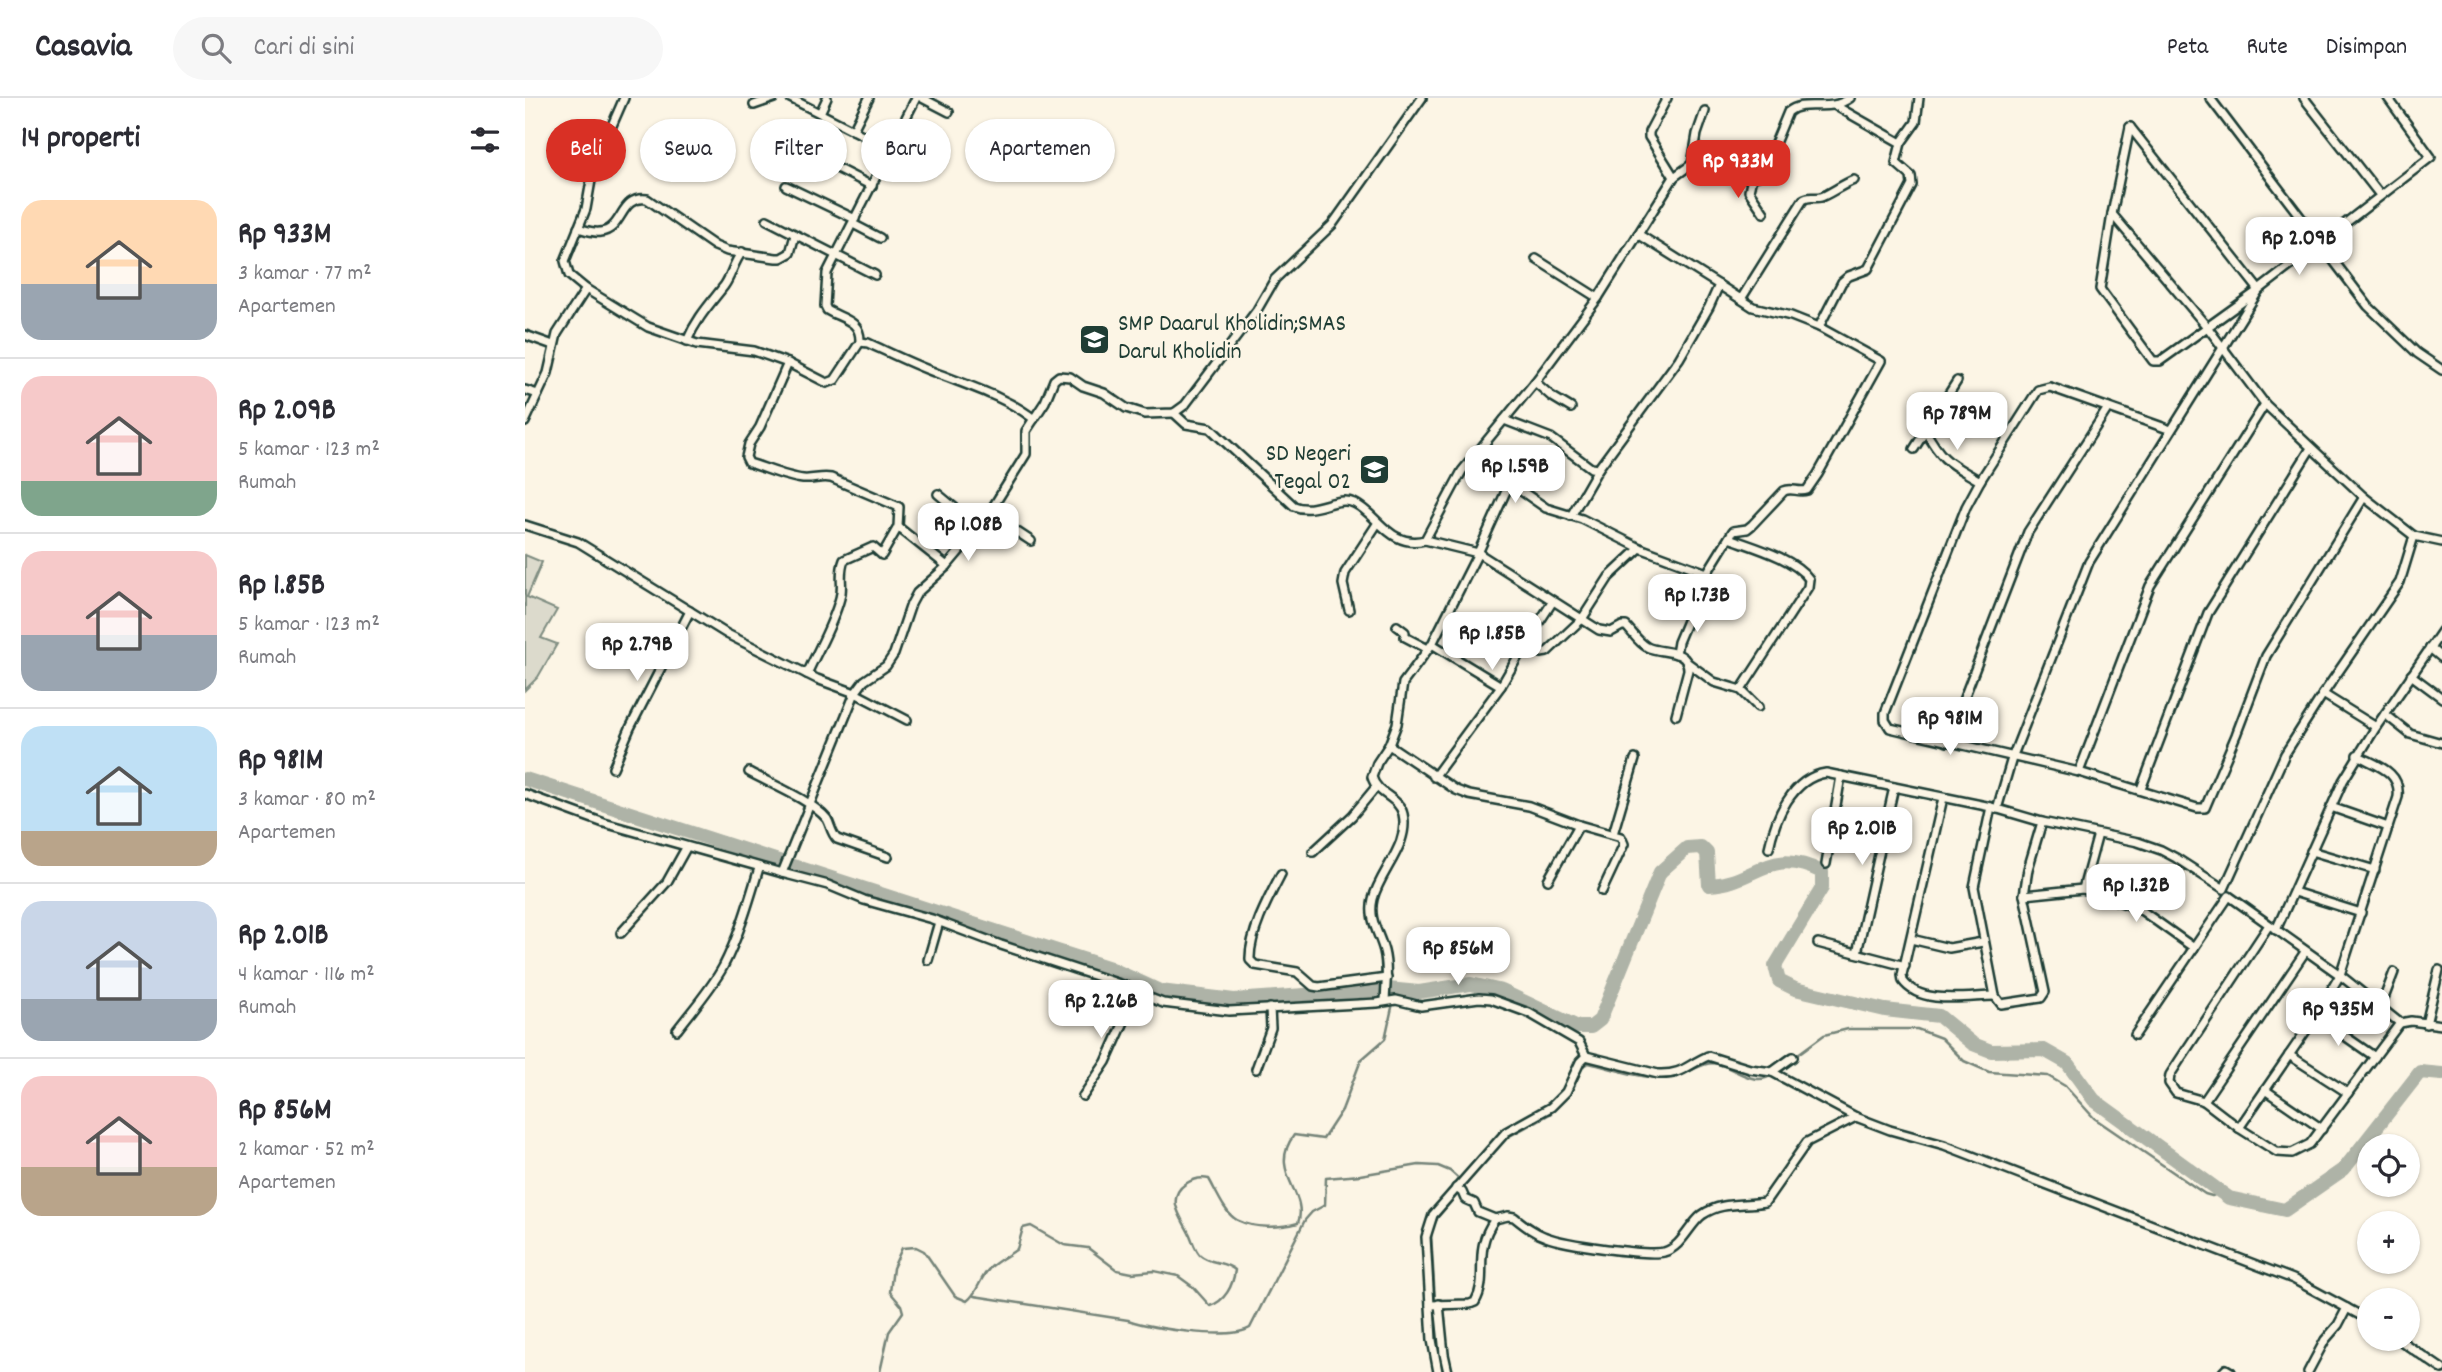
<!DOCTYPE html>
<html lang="id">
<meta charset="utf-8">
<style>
body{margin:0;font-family:Dekko,sans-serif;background:#f7f7f7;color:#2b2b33;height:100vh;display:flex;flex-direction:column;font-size:26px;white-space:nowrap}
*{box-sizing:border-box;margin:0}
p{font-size:23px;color:#7c7c81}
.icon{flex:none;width:38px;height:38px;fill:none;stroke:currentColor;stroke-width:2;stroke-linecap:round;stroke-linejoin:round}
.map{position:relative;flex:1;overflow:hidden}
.side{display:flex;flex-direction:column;background:#fff;width:525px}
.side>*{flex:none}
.top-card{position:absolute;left:21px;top:21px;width:665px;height:63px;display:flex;gap:14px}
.controls{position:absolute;left:1832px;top:1036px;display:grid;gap:14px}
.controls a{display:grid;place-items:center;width:63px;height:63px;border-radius:50%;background:#fff;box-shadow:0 2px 5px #0004;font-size:35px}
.price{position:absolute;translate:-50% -60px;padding:0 16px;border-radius:14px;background:#fff;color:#222;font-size:23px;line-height:46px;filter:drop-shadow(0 2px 4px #0008)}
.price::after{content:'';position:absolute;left:50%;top:42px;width:21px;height:16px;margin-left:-10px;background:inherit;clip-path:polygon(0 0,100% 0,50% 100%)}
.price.active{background:#d93025;color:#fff}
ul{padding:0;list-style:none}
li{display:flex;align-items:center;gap:21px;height:175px;padding:0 21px}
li+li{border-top:2px solid #e1e1e2}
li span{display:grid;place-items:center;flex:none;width:196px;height:140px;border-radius:21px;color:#555}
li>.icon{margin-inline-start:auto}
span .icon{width:84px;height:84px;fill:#fffc;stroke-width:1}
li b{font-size:30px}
h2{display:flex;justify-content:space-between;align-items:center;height:84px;padding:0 21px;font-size:30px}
.chip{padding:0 24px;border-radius:32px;background:#fff;box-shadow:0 2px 5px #0004;font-size:24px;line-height:63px}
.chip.active{background:#d93025;color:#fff}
header{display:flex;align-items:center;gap:42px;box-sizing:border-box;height:98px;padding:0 35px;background:#fff;border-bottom:2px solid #e1e1e2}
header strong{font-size:33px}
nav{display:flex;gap:38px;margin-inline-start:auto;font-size:24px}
.search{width:490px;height:63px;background:#f7f7f7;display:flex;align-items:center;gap:18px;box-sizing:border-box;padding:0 24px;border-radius:38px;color:#7c7c81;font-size:26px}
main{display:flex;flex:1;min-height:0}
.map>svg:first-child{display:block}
.green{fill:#dcdacc;stroke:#7e8c80;stroke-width:2}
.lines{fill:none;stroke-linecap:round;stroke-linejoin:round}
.stream{stroke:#758479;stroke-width:2.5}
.river{stroke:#aeb3a7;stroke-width:14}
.minor-casing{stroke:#1f3d34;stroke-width:12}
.minor{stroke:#fcf5e5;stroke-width:7}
.labels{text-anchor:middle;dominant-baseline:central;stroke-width:5;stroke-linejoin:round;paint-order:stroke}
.poi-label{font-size:24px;fill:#1f3d34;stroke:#fcf5e5;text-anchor:start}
</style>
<header>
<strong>Casavia</strong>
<div class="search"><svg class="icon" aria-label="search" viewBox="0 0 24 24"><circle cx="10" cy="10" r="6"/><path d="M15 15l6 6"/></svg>Cari di sini</div>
<nav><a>Peta</a><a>Rute</a><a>Disimpan</a></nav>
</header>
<main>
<section class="side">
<h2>14 properti<svg class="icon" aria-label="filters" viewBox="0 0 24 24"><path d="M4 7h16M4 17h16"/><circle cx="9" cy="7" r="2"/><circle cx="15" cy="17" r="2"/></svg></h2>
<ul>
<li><span style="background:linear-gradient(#ffd9b3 60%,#9aa5b1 0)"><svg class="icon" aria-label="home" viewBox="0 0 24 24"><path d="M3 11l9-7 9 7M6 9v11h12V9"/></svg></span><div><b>Rp 933M</b><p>3 kamar · 77 m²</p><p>Apartemen</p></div></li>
<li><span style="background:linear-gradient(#f6c9c9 75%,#7fa58c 0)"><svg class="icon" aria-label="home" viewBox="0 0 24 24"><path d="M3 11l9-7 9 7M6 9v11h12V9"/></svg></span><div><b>Rp 2.09B</b><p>5 kamar · 123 m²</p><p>Rumah</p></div></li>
<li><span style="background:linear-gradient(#f6c9c9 60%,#9aa5b1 0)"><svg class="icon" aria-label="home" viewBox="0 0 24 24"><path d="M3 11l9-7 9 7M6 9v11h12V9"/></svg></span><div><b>Rp 1.85B</b><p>5 kamar · 123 m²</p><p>Rumah</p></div></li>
<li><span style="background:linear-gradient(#bfe0f5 75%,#b9a48a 0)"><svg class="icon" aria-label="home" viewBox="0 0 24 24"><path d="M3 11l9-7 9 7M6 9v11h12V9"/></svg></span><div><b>Rp 981M</b><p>3 kamar · 80 m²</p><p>Apartemen</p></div></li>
<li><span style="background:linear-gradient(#c9d6e8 70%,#9aa5b1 0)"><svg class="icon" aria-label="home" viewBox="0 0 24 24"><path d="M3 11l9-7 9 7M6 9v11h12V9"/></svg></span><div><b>Rp 2.01B</b><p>4 kamar · 116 m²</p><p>Rumah</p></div></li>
<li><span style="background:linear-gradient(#f6c9c9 65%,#b9a48a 0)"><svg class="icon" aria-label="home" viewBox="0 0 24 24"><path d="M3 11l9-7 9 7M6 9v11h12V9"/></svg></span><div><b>Rp 856M</b><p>2 kamar · 52 m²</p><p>Apartemen</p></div></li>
</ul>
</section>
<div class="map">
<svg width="1917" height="1274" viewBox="0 0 1917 1274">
<rect width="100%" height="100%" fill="#fcf5e5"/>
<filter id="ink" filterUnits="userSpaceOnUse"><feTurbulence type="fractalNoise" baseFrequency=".0143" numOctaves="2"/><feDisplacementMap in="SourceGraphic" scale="14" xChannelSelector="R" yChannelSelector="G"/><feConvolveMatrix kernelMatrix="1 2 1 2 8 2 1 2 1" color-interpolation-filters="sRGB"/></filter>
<g filter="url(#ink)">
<polygon class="green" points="0,457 17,464 2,499 32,512 16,540 32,546 13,579 0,592"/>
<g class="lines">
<g class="stream">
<polyline points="1269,959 1299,937 1323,931 1392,931 1416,940 1439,963 1464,974 1523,978 1540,988 1569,1020 1680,1096 1687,1098 1696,1094"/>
<path d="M 1056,968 L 1064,965 C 1090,971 1116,981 1143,980 C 1161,980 1176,961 1194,966 C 1211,971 1231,990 1248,976"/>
<polyline points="981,1040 1025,1016 1039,1001"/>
<polyline points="908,1129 913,1119 976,1045"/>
<polyline points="906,1135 913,1254"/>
<path d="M 449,1198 L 603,1222 C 627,1230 704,1243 725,1230 L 780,1122 L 787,1114 L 800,1107 L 801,1080 L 835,1077 L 894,1067 L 913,1068 L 925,1073 L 935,1082"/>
<path d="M 355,1274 L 364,1234 L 378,1214 L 376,1207 L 365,1194 L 368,1170 L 377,1150 L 391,1149 L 399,1153 L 430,1198 L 442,1203 C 453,1195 454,1181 464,1171 C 471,1163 483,1158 492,1151 L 498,1130 L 506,1128 L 539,1147 L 563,1150 L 592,1172 L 607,1175 L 629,1173 L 653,1178 L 668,1189 L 685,1208 C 700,1203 708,1188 710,1172 C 700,1163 685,1166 675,1157 C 670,1152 668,1144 665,1137 C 661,1128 653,1117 651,1107 C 648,1088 669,1078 684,1081 C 691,1093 700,1116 712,1122 C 730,1131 755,1130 773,1125 C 784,1094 742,1074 769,1037 L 798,1041 L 817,1012 L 836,962 L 860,941 L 868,905"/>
</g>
<path class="river" d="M 0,681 L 585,870 L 635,893 L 709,902 L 863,891 L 894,894 L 946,886 L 977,893 L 1053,929 L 1066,929 L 1075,922 L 1135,774 L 1162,750 L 1176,749 L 1182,755 L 1184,787 C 1232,785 1242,747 1297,774 L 1297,790 L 1250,868 L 1254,883 L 1270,891 L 1360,912 L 1414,918 L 1448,946 L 1466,953 L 1519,952 L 1542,965 L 1569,1002 L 1704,1100 L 1760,1112 L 1819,1071 L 1895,974 L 1917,976"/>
<defs>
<g id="minor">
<path d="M 99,0 L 68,71 L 61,111 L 40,163 L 44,177 L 61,191 L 123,229 L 172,246 L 229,253 L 263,265 L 302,285 L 310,282 L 335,244 C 336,222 317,221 302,212 L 300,208 L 302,175 L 391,0"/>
<polyline points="265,0 365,51"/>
<polyline points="397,0 424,14"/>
<path d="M 897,0 L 807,127 L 750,181 L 732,212 L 660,307 L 649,315 L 620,316 L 601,310 L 579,295 L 558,288 L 545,279 L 534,278 L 529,282 L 520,304 L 501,333 L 501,356 L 466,412 L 454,430 L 422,468 L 392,495 L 386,506 L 369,556 L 361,568 L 339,583 L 330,595 L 257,775 L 303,787 L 339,802 L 407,821 L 476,847 L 601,888 L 612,895 L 638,905 L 704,913 L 852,905 L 871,902 L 896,908 L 954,900 L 966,901 L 1004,915 L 1054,944 L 1061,958 L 1133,976 C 1158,977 1162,967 1183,958 L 1225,971 L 1247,974 L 1331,1019 L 1365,1032 L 1419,1047 L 1768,1181 L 1844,1222"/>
<polyline points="1142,0 1124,34 1124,39 1149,79"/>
<polyline points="1685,0 1843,208 1892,255 1917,272"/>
<polyline points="1779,0 1855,97"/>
<polyline points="229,7 249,0"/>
<polyline points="1311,8 1376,45 1391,24 1394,0"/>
<polyline points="295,15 302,0"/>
<polyline points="1605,29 1587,116 1575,191 1628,263 1635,263 1734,192 1906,59 1863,0"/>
<polyline points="328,32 344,0"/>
<polyline points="274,51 347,88"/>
<polyline points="1167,66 1172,36 1180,13"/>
<polyline points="1227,80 1224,93 1239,115"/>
<polyline points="261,88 330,121"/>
<polyline points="1587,116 1683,230 1740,306 1839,399 1889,438 1917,444"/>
<polyline points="242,122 350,177"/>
<polyline points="328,126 355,140"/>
<path d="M 53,130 C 60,132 68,135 75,134 C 99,132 94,97 122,101 L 190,148 L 202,153 L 251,160 L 256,160 L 265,155 L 270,137"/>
<polyline points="1011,161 1073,200"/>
<path d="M 1216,201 L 1278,102 C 1285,97 1288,101 1296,99 C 1301,98 1320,85 1329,82"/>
<polyline points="1294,229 1317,184 1324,178 1343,171 1387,87 1386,78 1371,65 1376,45"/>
<polyline points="0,237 28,247"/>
<path d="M 162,243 C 171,221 185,206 199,188 C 207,177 208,165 217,154"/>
<path d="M 335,244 L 343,245 C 365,255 387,266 409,274 C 444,288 479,298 509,321"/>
<path d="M 263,265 L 235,329 L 224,346 L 221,359 L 224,365 C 241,370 260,379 278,381 C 288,382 296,378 306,380 L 374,409 L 373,429 L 357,457 L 348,449 L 319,462 C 313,477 319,487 315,500 C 308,527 293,551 282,576"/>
<polyline points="1010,284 1026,298 1046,310"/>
<polyline points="0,292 13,296"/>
<path d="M 649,315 L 661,326 L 685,330 L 769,408 C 790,417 811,397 829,405 C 853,416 865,451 900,442 L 937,373 L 1010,284 L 1073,200 L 1149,79 L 1167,66 C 1189,66 1212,85 1233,78 L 1241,67 L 1263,14 C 1280,0 1303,16 1325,0"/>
<polyline points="979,322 1026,340 1066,370 1073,371 1154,261 1184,209 1194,187 1113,136"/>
<polyline points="0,324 23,275 32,236 61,191"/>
<path d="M 1400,332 C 1418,365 1425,365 1455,383"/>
<polyline points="1646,332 1525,289 1513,292 1455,383 1441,409 1360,615 1360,622 1365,630 1554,674 1672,710 1680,710 1711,637 1741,558 1839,399"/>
<polyline points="1389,351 1432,283"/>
<polyline points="413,396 454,430"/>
<polyline points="466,412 477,424 506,443"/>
<polyline points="1046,418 1073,371"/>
<polyline points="0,427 53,444 202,536 292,581 330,595 382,622"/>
<polyline points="373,429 422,468"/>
<path d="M 1204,440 C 1228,449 1269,460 1284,481 L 1283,489 L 1216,592"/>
<path d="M 900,442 L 953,455 L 1074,532 L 1086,534 L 1097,528 L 1101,528 C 1108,535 1113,544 1122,549 C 1136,556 1164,550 1163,572 L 1151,617"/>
<path d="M 1182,475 L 1208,433 L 1222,431 L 1227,427 L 1259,393 C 1267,389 1273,395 1282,392 L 1293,376 L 1356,263 L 1294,229 L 1266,218 L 1228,209 L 1194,187"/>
<polyline points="824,512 818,486 820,475 852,426"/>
<polyline points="872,528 880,534 880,539 903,551"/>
<polyline points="1002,543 1028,503"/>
<polyline points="907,546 976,588"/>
<polyline points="1905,550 1917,560"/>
<polyline points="1163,565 1189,584 1216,592 1233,609"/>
<polyline points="1886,577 1917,600"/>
<polyline points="1860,616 1885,636 1917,645"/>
<polyline points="1851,629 1917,533"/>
<polyline points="1422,644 1503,434 1583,310"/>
<polyline points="88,670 105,630 165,513"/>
<path d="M 224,674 C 246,686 286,702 302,721 C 306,728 306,735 312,741 L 363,759"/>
<polyline points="1554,674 1625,488 1740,306"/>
<polyline points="909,679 976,588 1002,543 1016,555 1022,554 1057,521 1084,479 1115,450"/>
<polyline points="1616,691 1683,515 1786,350"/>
<polyline points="0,696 79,725 257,775"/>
<path d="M 1418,700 L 1377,877 L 1378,883 C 1396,908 1444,898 1470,898"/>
<polyline points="1466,709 1449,789 1470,898 1476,906 1516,900 1520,894 1499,797"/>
<polyline points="1806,709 1863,729"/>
<polyline points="1472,711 1487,660 1564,464 1734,192 1605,29"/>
<polyline points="1517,724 1503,771 1499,797 1558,791 1573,736"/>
<polyline points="1088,736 1110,661"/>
<path d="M 1244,750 C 1250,720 1267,680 1301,675 L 1466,709 L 1517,724 L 1613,744 L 1636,752 L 1651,760 L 1699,791 L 1760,656 L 1798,596 L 1875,484 L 1889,438"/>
<polyline points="1786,753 1850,772"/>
<polyline points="788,754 827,718 851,689"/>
<polyline points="1301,766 1316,678"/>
<path d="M 756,776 C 744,799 724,836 725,862 L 730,867 L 772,874 L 788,888 L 794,889 L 862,880"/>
<polyline points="1023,782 1054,727"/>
<polyline points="1558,791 1613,810 1669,850"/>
<polyline points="1077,793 1099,746 1096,739 1054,727 1004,708 944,697 931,692 864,647 872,626 878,585 907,546 953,455 982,391 987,389 992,390 1021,410 1057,421 1115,450 1182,475 1153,544 1151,556"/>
<polyline points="1769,794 1836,815"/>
<polyline points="1751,832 1818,683 1851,629 1798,596"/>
<polyline points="96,835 142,784 161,750"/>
<polyline points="1386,841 1424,850 1458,844"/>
<polyline points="1293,845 1380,868"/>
<polyline points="1332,855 1369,689"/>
<polyline points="403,862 414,824"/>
<path d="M 860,902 C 861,886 863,869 859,853 C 854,834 843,822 848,801 C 855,773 885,747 878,716 C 874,699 852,697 847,679 L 852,665 L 864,647"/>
<polyline points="1856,908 1869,874"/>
<polyline points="1791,918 1850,959"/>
<polyline points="1875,925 1886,923 1917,927"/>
<polyline points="1901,926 1914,872"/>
<path d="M 152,932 C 168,911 186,891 198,869 C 214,838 224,803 234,770"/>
<polyline points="1610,937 1704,798 1815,877 1875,925 1785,1046 1767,1055 1752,1054 1714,1030 1679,1003 1651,995 1644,985 1645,977 1654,963 1744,827"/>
<polyline points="1764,957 1823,995"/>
<polyline points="731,971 746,930 745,910"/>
<polyline points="1247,974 1268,959"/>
<polyline points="1740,992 1797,1031"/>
<polyline points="558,998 581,964 612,895"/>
<polyline points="1679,1003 1780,854"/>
<path d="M 1714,1030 L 1791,918 L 1815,877 L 1873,699 C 1876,673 1852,668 1832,657"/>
<path d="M 970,1121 L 983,1118 L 989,1119 C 999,1127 1009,1135 1021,1139 C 1039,1146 1121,1158 1139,1154 C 1157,1149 1164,1127 1177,1117 C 1197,1103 1218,1108 1240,1104 L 1282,1044 L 1331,1019"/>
<polyline points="914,1206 919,1256 923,1274"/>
<path d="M 905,1207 L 945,1206 L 950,1204 C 965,1178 946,1154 970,1121 L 953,1114 L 949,1105 L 940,1101 L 937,1094 L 931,1090"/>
<polyline points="1873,1241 1917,1271"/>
<polyline points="913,1274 907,1242 901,1139 908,1117 981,1034 1026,1009 1041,994 1055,964 1061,958"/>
<polyline points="1698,1274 1701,1271 1706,1274"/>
<polyline points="1783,1274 1800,1242 1813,1227 1822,1210"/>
</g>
</defs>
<use href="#minor" class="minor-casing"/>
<use href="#minor" class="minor"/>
</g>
</g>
<defs>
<symbol id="school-square" viewBox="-11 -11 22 22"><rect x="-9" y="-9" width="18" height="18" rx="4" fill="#1f3d34" stroke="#fcf5e5"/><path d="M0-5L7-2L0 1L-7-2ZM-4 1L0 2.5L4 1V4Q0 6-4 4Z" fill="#fff"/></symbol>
</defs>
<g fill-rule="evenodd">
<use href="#school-square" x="552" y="224" width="35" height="35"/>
<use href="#school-square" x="832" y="354" width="35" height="35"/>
</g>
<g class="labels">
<g class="poi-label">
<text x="593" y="227">SMP Daarul Kholidin;SMAS<tspan x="593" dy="28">Darul Kholidin</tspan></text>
<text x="826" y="357" text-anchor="end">SD Negeri<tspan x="826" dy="28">Tegal 02</tspan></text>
</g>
</g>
</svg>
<div class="controls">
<a><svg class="icon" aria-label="locate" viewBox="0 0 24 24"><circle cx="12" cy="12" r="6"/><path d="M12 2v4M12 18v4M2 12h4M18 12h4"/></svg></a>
<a>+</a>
<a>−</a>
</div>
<b class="price active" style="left:1213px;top:102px">Rp 933M</b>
<b class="price" style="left:1774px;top:179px">Rp 2.09B</b>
<b class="price" style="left:1432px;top:354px">Rp 789M</b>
<b class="price" style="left:990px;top:407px">Rp 1.59B</b>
<b class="price" style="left:443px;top:465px">Rp 1.08B</b>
<b class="price" style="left:1172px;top:536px">Rp 1.73B</b>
<b class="price" style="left:967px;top:574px">Rp 1.85B</b>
<b class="price" style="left:112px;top:585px">Rp 2.79B</b>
<b class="price" style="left:1425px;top:659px">Rp 981M</b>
<b class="price" style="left:1337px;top:769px">Rp 2.01B</b>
<b class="price" style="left:1611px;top:826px">Rp 1.32B</b>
<b class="price" style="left:933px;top:889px">Rp 856M</b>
<b class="price" style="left:576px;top:942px">Rp 2.26B</b>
<b class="price" style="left:1813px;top:950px">Rp 935M</b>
<div class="top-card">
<a class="chip active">Beli</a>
<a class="chip">Sewa</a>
<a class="chip">Filter</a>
<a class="chip">Baru</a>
<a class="chip">Apartemen</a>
</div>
</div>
</main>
